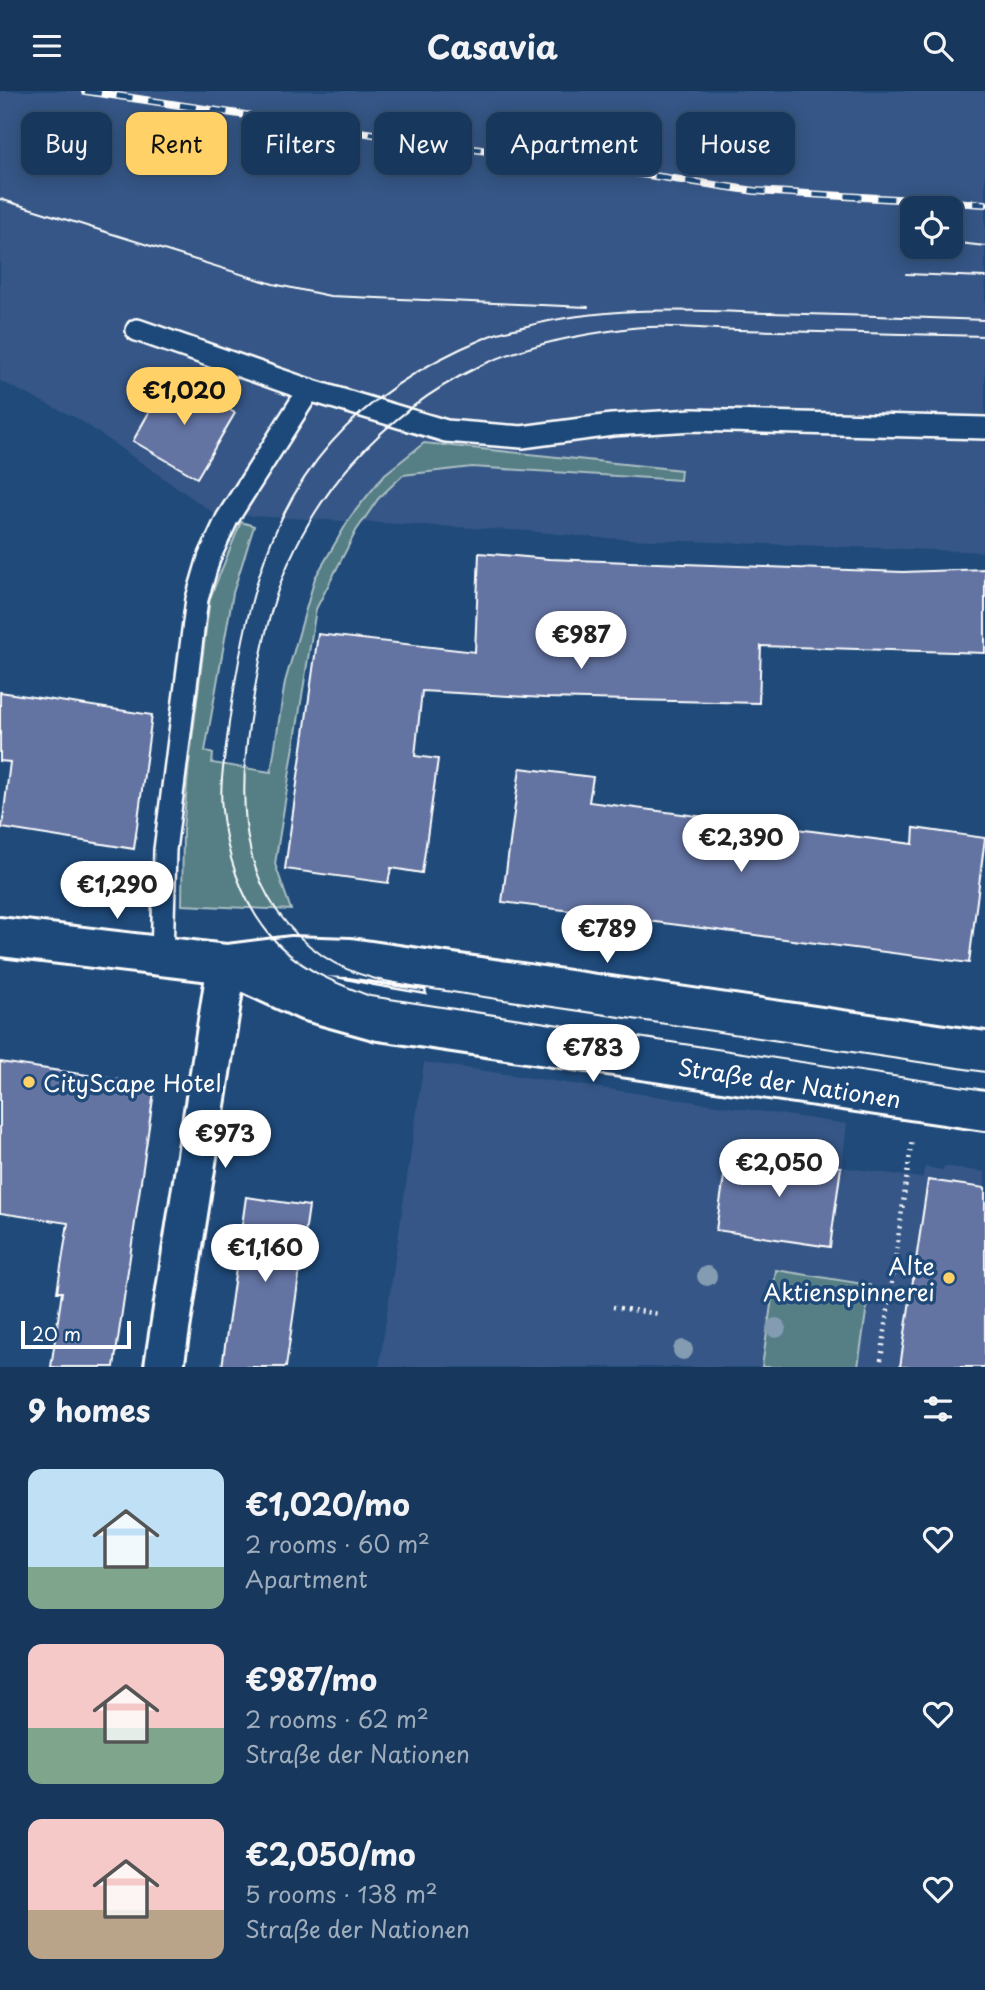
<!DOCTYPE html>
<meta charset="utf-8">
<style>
body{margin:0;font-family:"Playpen Sans",sans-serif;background:#244365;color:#f1f3f6;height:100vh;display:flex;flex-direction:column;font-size:26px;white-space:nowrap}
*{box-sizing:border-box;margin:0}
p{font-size:23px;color:#9eacbb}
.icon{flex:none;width:38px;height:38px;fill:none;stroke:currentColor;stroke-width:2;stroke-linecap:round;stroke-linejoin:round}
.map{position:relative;height:1276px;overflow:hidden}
.panel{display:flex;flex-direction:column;background:#17385c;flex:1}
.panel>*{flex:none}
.top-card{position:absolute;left:21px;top:21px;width:943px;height:63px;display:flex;gap:14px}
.controls{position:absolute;left:900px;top:105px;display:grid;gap:14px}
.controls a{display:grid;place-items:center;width:63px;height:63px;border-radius:14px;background:#17385c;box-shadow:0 4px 18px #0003,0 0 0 2px #365272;font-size:35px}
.scale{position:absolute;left:21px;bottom:18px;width:110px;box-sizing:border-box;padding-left:7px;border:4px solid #fff;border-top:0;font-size:19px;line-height:24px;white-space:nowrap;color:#fff;-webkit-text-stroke:5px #1f4a7a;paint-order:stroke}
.price{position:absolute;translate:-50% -60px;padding:0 16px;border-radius:24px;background:#fff;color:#222;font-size:23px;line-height:46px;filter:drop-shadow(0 2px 4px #0008)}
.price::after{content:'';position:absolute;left:50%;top:42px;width:21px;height:16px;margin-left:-10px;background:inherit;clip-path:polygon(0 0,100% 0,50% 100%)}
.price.active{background:#ffd166;color:#111}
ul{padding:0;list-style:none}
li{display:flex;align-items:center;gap:21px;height:175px;padding:0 28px}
li span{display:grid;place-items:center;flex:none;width:196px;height:140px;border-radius:14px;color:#555}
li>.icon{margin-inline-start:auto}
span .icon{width:84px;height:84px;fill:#fffc;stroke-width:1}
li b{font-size:30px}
h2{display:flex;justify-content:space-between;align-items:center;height:84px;padding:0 28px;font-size:30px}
.chip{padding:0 24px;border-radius:14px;background:#17385c;box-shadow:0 4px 18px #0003,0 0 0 2px #365272;font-size:24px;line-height:63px}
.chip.active{background:#ffd166;color:#111}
header{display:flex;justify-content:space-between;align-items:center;height:91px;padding:0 28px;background:#17385c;font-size:32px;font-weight:700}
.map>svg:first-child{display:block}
.built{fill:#345686;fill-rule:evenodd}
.green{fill:#557e85;stroke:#aabec2;stroke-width:2}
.building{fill:#6473a2;stroke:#fff;stroke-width:2}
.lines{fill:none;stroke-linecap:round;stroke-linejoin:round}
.service-casing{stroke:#fff;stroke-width:26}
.minor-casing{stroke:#fff;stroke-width:44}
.secondary-casing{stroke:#fff;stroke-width:44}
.path{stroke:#fff;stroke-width:4.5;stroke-dasharray:2 5;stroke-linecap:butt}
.service{stroke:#1f4a7a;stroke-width:21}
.minor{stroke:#1f4a7a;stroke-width:38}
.secondary{stroke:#1f4a7a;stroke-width:38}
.tram{stroke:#fff;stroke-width:2}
.rail-casing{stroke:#fff;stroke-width:8}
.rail{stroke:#1f4a7a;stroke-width:5;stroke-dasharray:16;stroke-linecap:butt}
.tree{fill:#839cb2}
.poi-dot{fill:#ffd166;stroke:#1f4a7a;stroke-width:2.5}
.labels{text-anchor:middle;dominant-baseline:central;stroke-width:7;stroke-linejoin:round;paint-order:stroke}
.poi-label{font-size:23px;fill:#fff;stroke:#1f4a7a;text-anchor:start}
.street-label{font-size:23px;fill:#fff;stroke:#1f4a7a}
</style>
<header><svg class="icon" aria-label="menu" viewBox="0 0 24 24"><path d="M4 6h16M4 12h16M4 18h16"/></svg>Casavia<svg class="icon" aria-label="search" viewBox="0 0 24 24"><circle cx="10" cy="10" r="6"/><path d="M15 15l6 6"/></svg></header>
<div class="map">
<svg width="985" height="1276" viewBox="0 0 985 1276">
<rect width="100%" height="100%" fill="#1f4a7a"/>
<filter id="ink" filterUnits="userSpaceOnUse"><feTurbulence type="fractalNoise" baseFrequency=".0143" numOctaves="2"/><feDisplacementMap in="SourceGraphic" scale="14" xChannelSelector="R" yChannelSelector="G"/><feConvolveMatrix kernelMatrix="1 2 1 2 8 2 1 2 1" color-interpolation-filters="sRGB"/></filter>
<g filter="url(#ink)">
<g class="built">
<path d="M 0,0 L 985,0 L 985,461 L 600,447 L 527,440 L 215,423 L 80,329 L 0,290 ZM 912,117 L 950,117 L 950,156 L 912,156 Z"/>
<polygon points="424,971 847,1033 842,1076 922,1087 925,1076 943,1079 944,1075 985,1081 985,1276 379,1276"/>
</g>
<g class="green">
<polygon points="424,352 681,379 680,389 472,376 403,384 378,408 356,440 316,518 275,773 291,819 182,814 183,739 189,673 210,507 241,431 254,435 233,502 205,660 213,663 212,672 271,681 285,591 315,487 351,425 385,383"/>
<polygon points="776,1179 870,1194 858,1276 762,1276"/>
</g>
<g class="building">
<polygon points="170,284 235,322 197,387 133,350"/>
<polygon points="479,462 549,468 903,481 985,478 985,562 761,555 759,612 545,607 422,600 415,665 438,668 422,782 391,777 388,792 285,778 318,543 475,561"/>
<polygon points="0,601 152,624 134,758 2,737 10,671 0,670"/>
<polygon points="520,677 593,686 589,711 913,753 914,737 985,747 969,872 502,811"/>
<polygon points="0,971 155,994 114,1276 51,1276 62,1201 57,1201 68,1132 0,1122"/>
<polygon points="728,1059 841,1076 830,1156 716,1139"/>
<polygon points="928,1089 985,1097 985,1276 900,1276"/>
<polygon points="246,1106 309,1115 286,1276 222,1276"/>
</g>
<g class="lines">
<defs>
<g id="service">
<polyline points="137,239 309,299 227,428 209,467 197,508 165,759 162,866"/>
<polyline points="309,299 446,340 522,346 612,334 693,329 985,337"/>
<polyline points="304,891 370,905 473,923 985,999"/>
<polyline points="437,899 985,981"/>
</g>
<polyline id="minor" points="164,1276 227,873"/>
<g id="secondary">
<polyline points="0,846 227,873 291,865 350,867 985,960"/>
<path id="s1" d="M 227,873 L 307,910 L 379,930 L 985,1020"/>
</g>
</defs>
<use href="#service" class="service-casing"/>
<use href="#minor" class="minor-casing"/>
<use href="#secondary" class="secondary-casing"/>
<g class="path">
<polyline points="613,1216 659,1223"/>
<polyline points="880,1276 912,1048"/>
</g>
<use href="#service" class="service"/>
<use href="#minor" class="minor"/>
<use href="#secondary" class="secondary"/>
<g class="tram">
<polyline points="0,108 273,193 330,205 588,216"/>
<polyline points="904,146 912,147"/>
<polyline points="950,151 985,155"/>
<polyline points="906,183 985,186"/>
<path d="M 985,229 C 913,226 842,224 770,222 C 688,219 604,214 523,236 C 511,239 497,241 485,247 C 427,271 372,305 331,352 C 262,430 243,532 229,632 C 226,660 219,690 222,719 C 226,762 241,809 269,843 C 297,877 330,890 370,905 L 985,999"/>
<path d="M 985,245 C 903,243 820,241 738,239 C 703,238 658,233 624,238 C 576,244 522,255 478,276 C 384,321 308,406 276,505 C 262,548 256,591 249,635 C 237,724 242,809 323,865 C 358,889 399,893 440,899 C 478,905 515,911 553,916 C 697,938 841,959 985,981"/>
</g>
<defs>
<polyline id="rail" points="85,0 755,100 985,113"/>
</defs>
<use href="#rail" class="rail-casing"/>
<use href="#rail" class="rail"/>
</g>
<g class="tree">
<circle cx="707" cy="1185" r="10"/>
<circle cx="776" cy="1237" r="10"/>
<circle cx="683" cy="1259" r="10"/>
</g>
</g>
<g class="poi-dot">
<circle cx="29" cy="991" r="7"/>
<circle cx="949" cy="1187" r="7"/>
</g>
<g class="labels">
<g class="poi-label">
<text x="43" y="991">CityScape Hotel</text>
<text x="935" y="1174" text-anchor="end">Alte<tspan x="935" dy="26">Aktienspinnerei</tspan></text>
</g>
<g class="street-label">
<text stroke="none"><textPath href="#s1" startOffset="578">Straße der Nationen</textPath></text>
</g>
</g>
</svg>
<div class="controls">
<a><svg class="icon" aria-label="locate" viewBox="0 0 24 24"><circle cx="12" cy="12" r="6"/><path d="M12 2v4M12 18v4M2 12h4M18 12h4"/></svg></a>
</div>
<div class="scale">20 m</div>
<b class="price active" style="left:184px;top:336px">€1,020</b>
<b class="price" style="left:581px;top:580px">€987</b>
<b class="price" style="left:741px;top:783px">€2,390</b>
<b class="price" style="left:117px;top:830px">€1,290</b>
<b class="price" style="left:607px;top:874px">€789</b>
<b class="price" style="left:593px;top:993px">€783</b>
<b class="price" style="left:225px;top:1079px">€973</b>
<b class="price" style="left:779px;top:1108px">€2,050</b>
<b class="price" style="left:265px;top:1193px">€1,160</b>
<div class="top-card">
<a class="chip">Buy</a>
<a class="chip active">Rent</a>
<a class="chip">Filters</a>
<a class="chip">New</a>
<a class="chip">Apartment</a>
<a class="chip">House</a>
</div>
</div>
<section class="panel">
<h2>9 homes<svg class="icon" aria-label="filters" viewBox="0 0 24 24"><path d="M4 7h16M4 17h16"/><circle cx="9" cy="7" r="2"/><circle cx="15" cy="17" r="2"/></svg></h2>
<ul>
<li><span style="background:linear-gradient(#bfe0f5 70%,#7fa58c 0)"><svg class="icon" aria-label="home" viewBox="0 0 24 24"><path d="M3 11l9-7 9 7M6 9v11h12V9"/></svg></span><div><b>€1,020/mo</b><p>2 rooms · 60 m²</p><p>Apartment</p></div><svg class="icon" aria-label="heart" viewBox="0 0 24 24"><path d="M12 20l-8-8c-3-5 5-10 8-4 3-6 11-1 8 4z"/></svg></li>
<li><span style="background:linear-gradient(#f6c9c9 60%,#7fa58c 0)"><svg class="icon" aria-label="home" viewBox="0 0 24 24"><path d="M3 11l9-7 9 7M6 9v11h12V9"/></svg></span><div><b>€987/mo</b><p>2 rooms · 62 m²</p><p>Straße der Nationen</p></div><svg class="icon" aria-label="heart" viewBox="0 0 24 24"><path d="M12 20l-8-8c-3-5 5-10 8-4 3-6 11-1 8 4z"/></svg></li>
<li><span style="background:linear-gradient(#f6c9c9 65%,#b9a48a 0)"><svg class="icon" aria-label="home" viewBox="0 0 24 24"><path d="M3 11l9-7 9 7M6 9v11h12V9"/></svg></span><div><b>€2,050/mo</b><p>5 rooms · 138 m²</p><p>Straße der Nationen</p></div><svg class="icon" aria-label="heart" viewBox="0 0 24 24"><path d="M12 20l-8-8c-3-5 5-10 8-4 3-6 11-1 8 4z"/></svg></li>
</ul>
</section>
